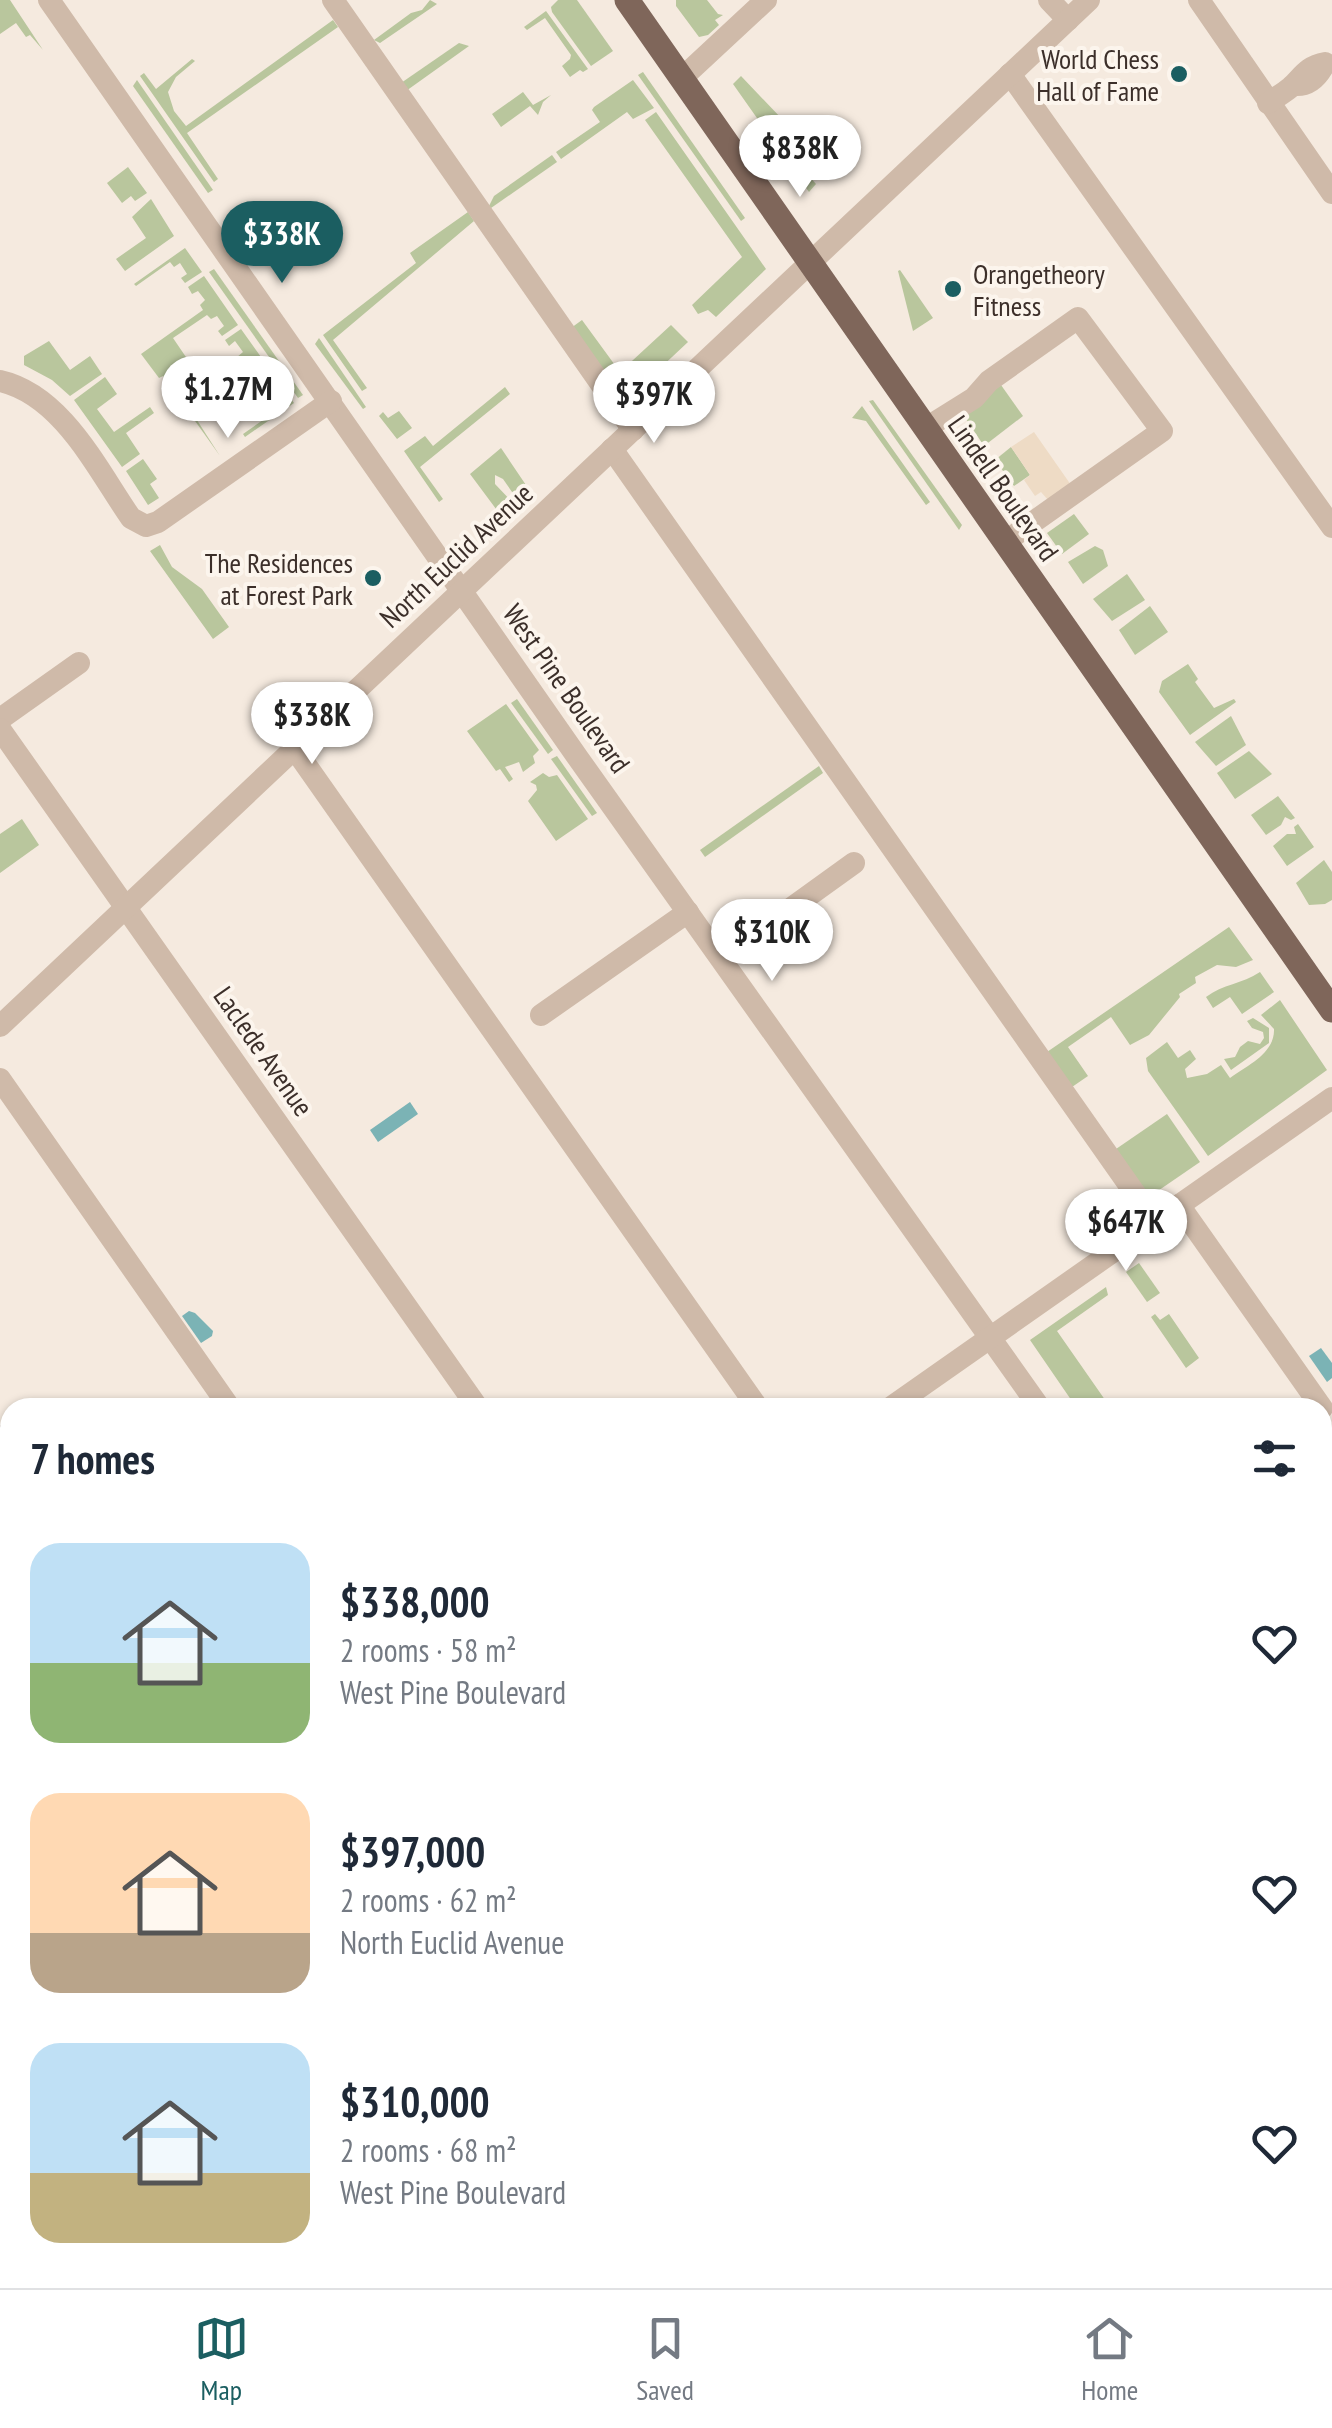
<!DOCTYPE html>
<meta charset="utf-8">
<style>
body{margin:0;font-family:"PT Sans Narrow",sans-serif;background:#f2f2f3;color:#1f2937;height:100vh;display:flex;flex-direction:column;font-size:38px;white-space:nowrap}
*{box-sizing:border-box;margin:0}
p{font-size:32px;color:#747a83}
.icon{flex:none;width:55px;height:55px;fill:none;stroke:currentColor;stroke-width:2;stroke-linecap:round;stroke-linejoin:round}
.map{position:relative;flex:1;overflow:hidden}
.panel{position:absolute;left:0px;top:1398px;width:1332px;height:892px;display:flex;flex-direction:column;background:#fff;border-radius:30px 30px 0 0;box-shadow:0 2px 8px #0004}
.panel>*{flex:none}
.price{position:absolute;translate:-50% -85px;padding:0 22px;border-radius:35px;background:#fff;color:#222;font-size:32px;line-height:65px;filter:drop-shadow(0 2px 5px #0008)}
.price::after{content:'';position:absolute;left:50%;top:60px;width:30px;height:22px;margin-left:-15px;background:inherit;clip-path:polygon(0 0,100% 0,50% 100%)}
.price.active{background:#1b5e61;color:#fff}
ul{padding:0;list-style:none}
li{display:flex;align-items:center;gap:30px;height:250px;padding:0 30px}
li span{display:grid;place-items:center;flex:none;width:280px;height:200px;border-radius:30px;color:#555}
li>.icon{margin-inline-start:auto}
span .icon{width:120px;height:120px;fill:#fffc;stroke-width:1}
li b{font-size:42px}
h2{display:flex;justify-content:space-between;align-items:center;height:120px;padding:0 30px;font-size:42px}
.tabs{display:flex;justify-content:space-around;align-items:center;height:140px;border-top:2px solid #e0e1e3;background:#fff;font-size:28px;color:#747a83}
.tabs a{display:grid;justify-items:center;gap:5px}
.tabs .active{color:#1b5e61}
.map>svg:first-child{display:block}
.green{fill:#b9c69d}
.plaza{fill:#eedbc5}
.water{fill:#7bb3b5}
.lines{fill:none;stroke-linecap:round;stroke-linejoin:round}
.minor{stroke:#cfbaa9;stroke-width:22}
.major{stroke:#7f665a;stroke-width:25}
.poi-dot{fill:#1b5e61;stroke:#fcf5ed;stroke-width:4}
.labels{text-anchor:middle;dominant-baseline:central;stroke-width:8;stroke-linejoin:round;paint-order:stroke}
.poi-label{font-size:28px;fill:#3c2f2a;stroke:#fcf5ed;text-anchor:end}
.street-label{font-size:28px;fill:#3c2f2a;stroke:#fcf5ed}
</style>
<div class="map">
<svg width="1332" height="2288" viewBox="0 0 1332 2288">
<rect width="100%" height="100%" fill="#f5eadf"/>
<g class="green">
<polygon points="0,0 10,0 43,50 30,35 26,37 16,23 0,34"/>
<polygon points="430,0 437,4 380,43 374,40 411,13 422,10"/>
<polygon points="558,0 577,0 613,51 591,66 552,12 551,7"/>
<polygon points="676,0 707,0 718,14 723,15 715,20 719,25 708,35 699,37 676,6"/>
<polygon points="546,11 588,69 583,72 580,70 570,77 562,66 570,59 571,55 545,18 527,30 524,27"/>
<polygon points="333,20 338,27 187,133 218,179 214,182 140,76 144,73 156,89 192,59 195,61 176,77 168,92 174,111 186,126"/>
<polygon points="459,43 469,46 406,91 401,83"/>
<polygon points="643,72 745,218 741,221 638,75"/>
<polygon points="741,76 822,161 808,175 816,184 809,192 733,84"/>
<polygon points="137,80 213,190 208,193 133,86"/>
<polygon points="633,80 654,108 633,119 627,112 561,159 556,152 600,122 592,110 594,107"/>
<polygon points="523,92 533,105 551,95 543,102 538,115 530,106 501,127 492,114"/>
<polygon points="656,112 766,269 716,317 708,310 698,314 692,305 742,257 645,120"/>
<polygon points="552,155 557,162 491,208 489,206 494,196"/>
<polygon points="128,167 147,193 135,201 131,196 122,203 107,183"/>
<polygon points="151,199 174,236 125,271 116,259 146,238 132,217"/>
<polygon points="468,212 474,221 333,340 367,388 362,391 323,335 416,263 410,253"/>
<polygon points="185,248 202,272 185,283 181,278 187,274 180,263 174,267 170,262 136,286 134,284"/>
<polygon points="214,269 303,395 298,398 209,272"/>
<polygon points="900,270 933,318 913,331 898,271"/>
<polygon points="204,276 238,325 222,336 218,331 224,326 217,316 211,319 207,315 173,338 205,385 239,362 236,358 243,352 235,341 229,346 225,340 241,329 294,403 245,437 243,434 286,404 252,357 186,403 220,456 163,376 159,378 141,354 203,310 200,305 205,300 198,291 192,294 188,287"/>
<polygon points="582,320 620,372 671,325 688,342 624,402 571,328"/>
<polygon points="319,338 366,407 363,409 315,344"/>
<polygon points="49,341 70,370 90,356 102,374 70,396 52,380 24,365 24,356"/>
<polygon points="105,377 117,394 97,409 114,432 150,407 154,413 126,433 140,454 122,467 74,400"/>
<polygon points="1001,385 1023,416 984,446 962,413"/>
<polygon points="505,387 510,394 420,467 443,499 439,502 404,451 425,436 433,446"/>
<polygon points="873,400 962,525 959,530 869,401"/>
<polygon points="862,406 930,502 926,505 866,421 852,418"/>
<polygon points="399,411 412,428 397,439 379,416 383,412 388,418"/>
<polygon points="1011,447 1030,475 1014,486 995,460"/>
<polygon points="501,448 530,491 519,502 503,479 495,475 495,484 513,503 509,502 501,509 502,517 470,474"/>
<polygon points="143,459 157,479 150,484 159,498 148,505 126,471"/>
<polygon points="1074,514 1089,534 1062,554 1047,533"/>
<polygon points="160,545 172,567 202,589 229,627 213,639 150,551"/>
<polygon points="1095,546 1103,550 1108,566 1083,584 1068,562"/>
<polygon points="1127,574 1145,600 1112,621 1093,599"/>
<polygon points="1150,606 1168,632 1135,655 1119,630"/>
<polygon points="1188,664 1198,679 1195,682 1214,708 1234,699 1236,702 1190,735 1159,692 1162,681"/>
<polygon points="517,699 553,750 548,754 511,703"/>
<polygon points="506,704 539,750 533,756 535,763 523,772 519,762 505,767 513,779 509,782 500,769 496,771 467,731"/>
<polygon points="1231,716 1246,745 1216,766 1195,742"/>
<polygon points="1249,751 1272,774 1235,799 1217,773"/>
<polygon points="557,756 597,813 592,816 551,759"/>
<polygon points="819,766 823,773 705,857 700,850"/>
<polygon points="543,773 549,777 557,775 588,819 556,841 528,801 537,790 536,785 530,782"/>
<polygon points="1278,796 1295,818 1291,820 1285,817 1281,825 1266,835 1251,815"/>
<polygon points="22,819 39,845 0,873 0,834"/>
<polygon points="1298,824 1314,847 1287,866 1273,846 1287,834 1296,834 1294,827"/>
<polygon points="1324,860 1332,872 1332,900 1325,904 1309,905 1296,883"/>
<polygon points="1229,927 1253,960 1236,967 1217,965 1195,977 1196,983 1179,994 1180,997 1149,1035 1130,1045 1111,1017 1068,1047 1088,1076 1072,1087 1047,1052"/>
<path d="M 1260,972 L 1274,992 L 1242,1014 L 1230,997 L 1213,1008 L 1206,997 C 1223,984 1242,984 1260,972 Z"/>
<path d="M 1280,1000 L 1327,1070 L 1208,1156 L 1148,1071 L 1146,1058 L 1167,1042 L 1178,1058 L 1190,1050 L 1196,1059 L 1185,1069 L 1187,1078 L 1207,1074 L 1221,1065 L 1230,1078 C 1248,1065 1275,1053 1274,1029 L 1261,1015 Z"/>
<polygon points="1253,1018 1269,1028 1269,1043 1231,1070 1224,1059 1235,1057 1240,1047 1248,1041 1260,1044 1264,1038 1263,1032 1252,1028 1247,1021"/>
<polygon points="1167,1114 1200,1162 1149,1197 1116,1149"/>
<polygon points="1139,1263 1160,1293 1147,1302 1126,1272"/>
<polygon points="1106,1287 1108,1295 1057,1331 1110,1407 1076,1407 1030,1340"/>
<polygon points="1155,1314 1160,1320 1169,1314 1199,1358 1186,1368 1151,1317"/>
<polygon points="0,2117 10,2122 10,2169 0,2159"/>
</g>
<polygon class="plaza" points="1034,432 1071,485 1048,500 1041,492 1035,496 1024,480 1030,475 1011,447"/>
<g class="water">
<polygon points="410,1102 418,1114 378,1142 370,1130"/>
<polygon points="189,1311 195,1313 213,1331 212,1336 201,1343 182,1316"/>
<polygon points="1321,1348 1332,1363 1332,1378 1327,1382 1309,1356"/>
</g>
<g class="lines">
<g class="minor">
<polyline points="49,0 578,758 1040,1408"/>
<polyline points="333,0 633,430"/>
<polyline points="1049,0 1068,20"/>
<polyline points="1199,0 1332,193"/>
<polyline points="1010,74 1332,527"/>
<polyline points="682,78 766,0"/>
<path d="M 1268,103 C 1275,98 1284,93 1291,87 C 1302,77 1307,66 1325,63 C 1319,75 1310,86 1295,85"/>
<path d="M 0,381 C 62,395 97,469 131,518 L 146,526 L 158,522 L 331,401"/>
<polyline points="926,428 974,398 989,381 1078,318 1162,431 1005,542"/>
<polyline points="612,449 1155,1222"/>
<polyline points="0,719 79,663"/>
<polyline points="0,729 478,1408"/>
<polyline points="294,748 758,1408"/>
<polyline points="722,958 854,863"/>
<polyline points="541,1015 688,912"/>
<polyline points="0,1026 1089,0"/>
<polyline points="0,1079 230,1408"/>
<polyline points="1179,1205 1322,1408"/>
<polyline points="890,1408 1332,1098"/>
<polyline points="1322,1807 1332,1821"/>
<polyline points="1322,1887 1332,1879"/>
<polyline points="0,2043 10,2035"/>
<polyline points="1322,2211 1332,2225"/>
<polyline points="0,2235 10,2249"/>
<polyline points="1322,2270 1332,2263"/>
<polyline points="31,2280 37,2288"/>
<polyline points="845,2280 851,2288"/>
<polyline points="1072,2280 1078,2288"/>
<polyline points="1105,2280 1111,2288"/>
<polyline points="434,2281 456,2288"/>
<polyline points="1297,2288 1308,2280"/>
</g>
<g class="major">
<polyline points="627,0 1332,1010"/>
<polyline points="0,1438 10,1453"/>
<polyline points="0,1526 10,1540"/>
<polyline points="531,2280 537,2288"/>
<polyline points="593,2280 598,2288"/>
</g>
</g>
<g class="poi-dot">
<circle cx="1179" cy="74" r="10"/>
<circle cx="953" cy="289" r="10"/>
<circle cx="373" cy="578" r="10"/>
</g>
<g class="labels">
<g class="poi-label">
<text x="1159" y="58">World Chess<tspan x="1159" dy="32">Hall of Fame</tspan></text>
<text x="973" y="273" text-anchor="start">Orangetheory<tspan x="973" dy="32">Fitness</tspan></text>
<text x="353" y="562">The Residences<tspan x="353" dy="32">at Forest Park</tspan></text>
</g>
<g class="street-label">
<text transform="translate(1004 488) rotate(55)">Lindell Boulevard</text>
<text transform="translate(456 555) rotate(-43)">North Euclid Avenue</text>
<text transform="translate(567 688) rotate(55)">West Pine Boulevard</text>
<text transform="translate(264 1051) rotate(55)">Laclede Avenue</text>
</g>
</g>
</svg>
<b class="price" style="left:800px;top:200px">$838K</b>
<b class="price active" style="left:282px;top:286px">$338K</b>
<b class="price" style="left:228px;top:441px">$1.27M</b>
<b class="price" style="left:654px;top:446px">$397K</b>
<b class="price" style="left:312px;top:767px">$338K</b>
<b class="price" style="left:772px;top:984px">$310K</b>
<b class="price" style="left:1126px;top:1274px">$647K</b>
<section class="panel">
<h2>7 homes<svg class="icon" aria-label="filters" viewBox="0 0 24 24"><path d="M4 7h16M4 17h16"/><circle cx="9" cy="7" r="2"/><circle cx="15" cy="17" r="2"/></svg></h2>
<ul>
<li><span style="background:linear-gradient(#bfe0f5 60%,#8fb573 0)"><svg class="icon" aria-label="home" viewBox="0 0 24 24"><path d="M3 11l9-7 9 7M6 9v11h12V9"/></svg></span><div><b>$338,000</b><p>2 rooms · 58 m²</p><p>West Pine Boulevard</p></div><svg class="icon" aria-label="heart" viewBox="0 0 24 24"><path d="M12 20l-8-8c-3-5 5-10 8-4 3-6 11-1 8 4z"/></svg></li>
<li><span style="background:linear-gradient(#ffd9b3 70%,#b9a48a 0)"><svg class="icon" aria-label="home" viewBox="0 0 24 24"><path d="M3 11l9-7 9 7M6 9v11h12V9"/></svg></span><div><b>$397,000</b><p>2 rooms · 62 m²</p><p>North Euclid Avenue</p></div><svg class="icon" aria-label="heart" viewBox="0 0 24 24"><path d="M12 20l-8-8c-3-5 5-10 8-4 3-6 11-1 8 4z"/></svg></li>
<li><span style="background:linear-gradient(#bfe0f5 65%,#c2b280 0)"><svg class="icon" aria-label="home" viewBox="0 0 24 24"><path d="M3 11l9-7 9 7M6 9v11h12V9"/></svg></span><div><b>$310,000</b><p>2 rooms · 68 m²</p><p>West Pine Boulevard</p></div><svg class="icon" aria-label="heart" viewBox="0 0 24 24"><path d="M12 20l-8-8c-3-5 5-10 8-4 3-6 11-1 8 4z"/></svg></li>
</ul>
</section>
</div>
<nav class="tabs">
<a class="active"><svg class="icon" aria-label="map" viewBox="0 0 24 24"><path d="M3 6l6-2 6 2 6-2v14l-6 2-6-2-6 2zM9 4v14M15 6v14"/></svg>Map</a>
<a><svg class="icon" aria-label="saved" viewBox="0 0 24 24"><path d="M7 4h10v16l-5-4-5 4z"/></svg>Saved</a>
<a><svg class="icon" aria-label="home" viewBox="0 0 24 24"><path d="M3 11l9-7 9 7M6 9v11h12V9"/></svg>Home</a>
</nav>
